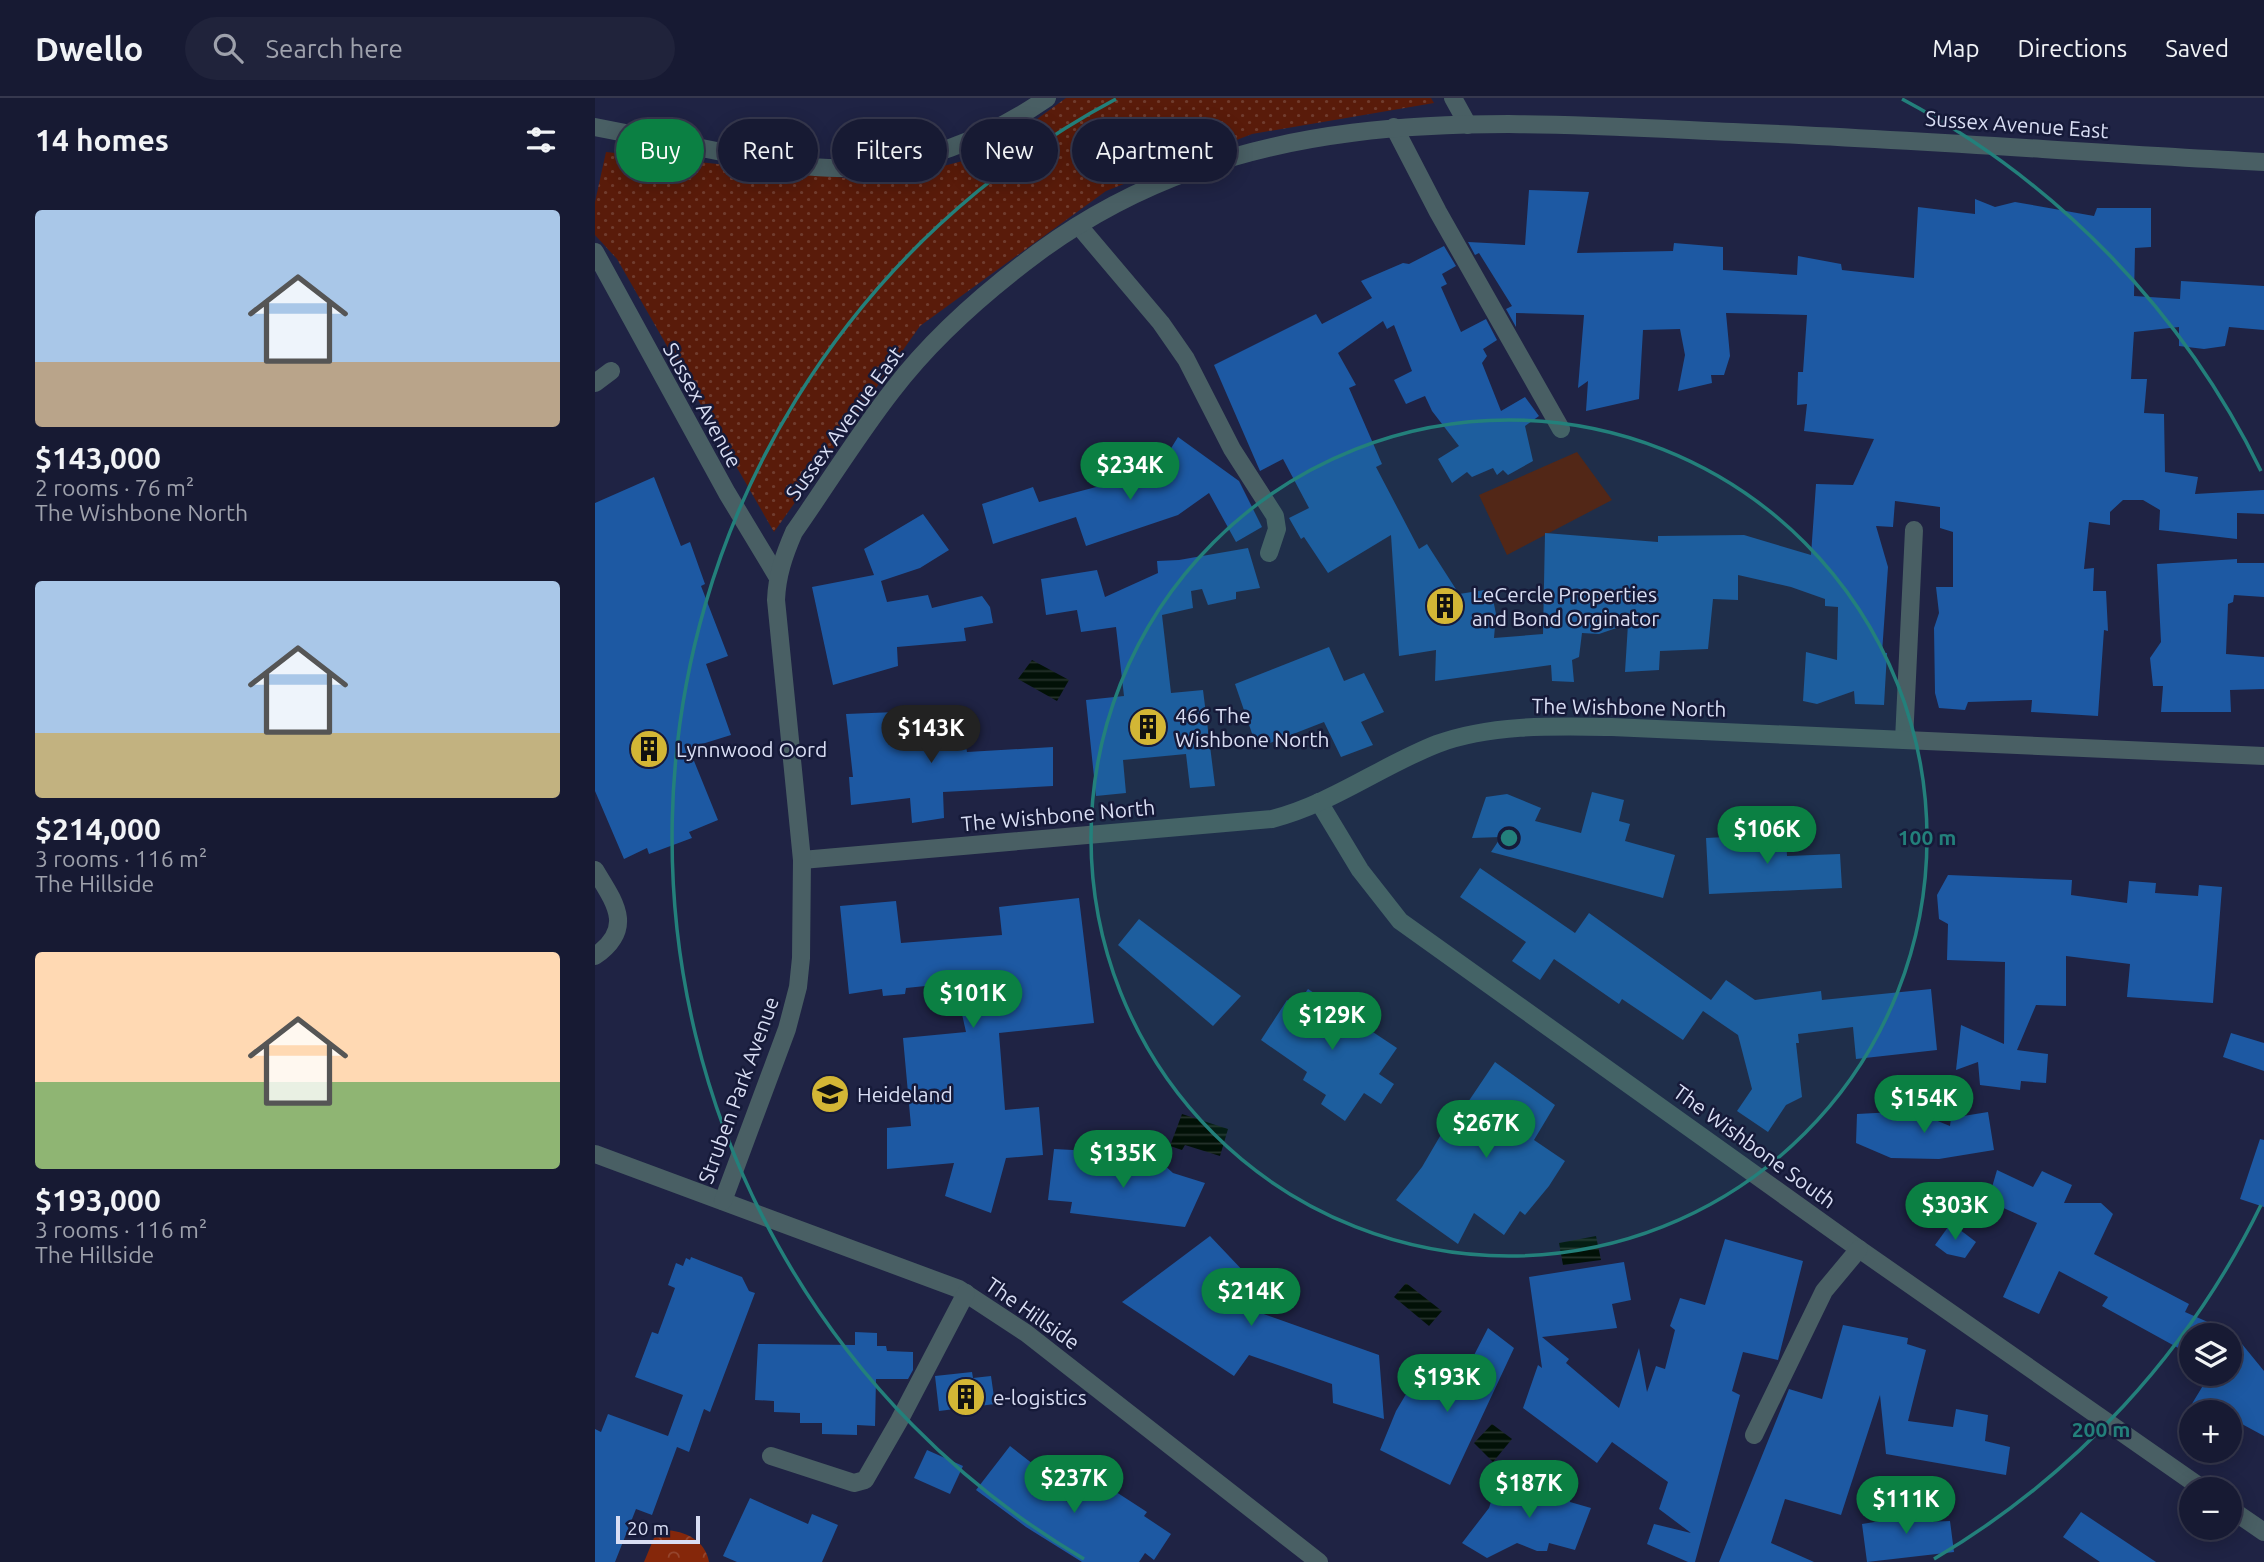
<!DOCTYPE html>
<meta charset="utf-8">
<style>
body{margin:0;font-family:Ubuntu,sans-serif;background:#20233b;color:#f1f3f6;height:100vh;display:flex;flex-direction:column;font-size:26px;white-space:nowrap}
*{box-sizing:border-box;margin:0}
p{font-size:23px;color:#9ea1ac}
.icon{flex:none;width:38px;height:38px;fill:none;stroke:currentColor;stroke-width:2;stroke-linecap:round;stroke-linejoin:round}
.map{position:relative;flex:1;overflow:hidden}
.sheet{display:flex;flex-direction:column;background:#171a33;width:595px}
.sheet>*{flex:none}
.guide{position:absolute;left:21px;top:21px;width:665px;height:63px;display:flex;gap:14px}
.buttons{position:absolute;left:1584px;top:1225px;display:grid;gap:14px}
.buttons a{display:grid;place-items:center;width:63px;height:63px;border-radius:50%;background:#171a33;box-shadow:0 4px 18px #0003,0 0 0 2px #36384e;font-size:35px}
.scale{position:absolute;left:21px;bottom:18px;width:84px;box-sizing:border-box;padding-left:7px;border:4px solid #d9def4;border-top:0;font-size:19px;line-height:24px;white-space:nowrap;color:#d9def4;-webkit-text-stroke:5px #161a39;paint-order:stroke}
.price{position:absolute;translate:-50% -60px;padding:0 16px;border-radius:24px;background:#0b8043;color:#fff;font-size:23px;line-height:46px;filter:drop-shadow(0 2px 4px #0008)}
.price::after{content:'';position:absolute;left:50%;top:42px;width:21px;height:16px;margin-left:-10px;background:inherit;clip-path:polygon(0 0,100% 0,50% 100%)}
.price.on{background:#222;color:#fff}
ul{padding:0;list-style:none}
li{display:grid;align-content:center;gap:14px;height:371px;padding:0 35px}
li span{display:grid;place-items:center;height:217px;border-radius:7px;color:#555}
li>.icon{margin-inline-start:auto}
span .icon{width:126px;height:126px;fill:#fffc;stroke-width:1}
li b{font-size:30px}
h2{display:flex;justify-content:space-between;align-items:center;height:84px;padding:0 35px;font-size:30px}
.chip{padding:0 24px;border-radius:32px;background:#171a33;box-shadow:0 4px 18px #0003,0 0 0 2px #36384e;font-size:24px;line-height:63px}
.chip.on{background:#0b8043;color:#fff}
header{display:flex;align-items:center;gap:42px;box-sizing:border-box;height:98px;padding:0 35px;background:#171a33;border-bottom:2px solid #36384e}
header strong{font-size:33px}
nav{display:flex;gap:38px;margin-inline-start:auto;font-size:24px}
.search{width:490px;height:63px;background:#20233b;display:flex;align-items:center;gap:18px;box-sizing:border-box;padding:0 24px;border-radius:38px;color:#9ea1ac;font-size:26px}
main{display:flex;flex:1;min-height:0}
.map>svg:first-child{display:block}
.green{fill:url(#green-dots)}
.forest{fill:url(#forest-crowns)}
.pitch{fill:#591b0a}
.water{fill:url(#water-rules)}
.building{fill:#1d59a3}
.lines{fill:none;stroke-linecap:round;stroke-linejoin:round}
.minor{stroke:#495f64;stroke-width:18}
.ring{fill:none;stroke:#23807b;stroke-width:3.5}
.labels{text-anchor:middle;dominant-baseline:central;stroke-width:5;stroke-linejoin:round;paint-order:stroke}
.street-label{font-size:21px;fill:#d9def4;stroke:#161a39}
.poi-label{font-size:21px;fill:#d9def4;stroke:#161a39;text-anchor:start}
.centre{fill:#23807b;stroke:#161a39;stroke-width:3.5}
.ring-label{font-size:21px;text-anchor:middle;font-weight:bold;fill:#23807b;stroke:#161a39;stroke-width:5;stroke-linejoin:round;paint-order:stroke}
</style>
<header>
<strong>Dwello</strong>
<div class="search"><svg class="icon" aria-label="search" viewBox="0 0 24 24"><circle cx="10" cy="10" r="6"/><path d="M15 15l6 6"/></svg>Search here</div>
<nav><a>Map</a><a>Directions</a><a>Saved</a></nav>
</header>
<main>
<section class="sheet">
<h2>14 homes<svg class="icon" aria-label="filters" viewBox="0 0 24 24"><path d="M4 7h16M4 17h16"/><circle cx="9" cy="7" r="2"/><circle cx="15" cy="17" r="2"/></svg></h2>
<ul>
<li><span style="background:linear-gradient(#a9c7e8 70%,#b9a48a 0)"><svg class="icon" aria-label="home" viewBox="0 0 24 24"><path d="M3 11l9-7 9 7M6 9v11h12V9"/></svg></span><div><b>$143,000</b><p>2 rooms · 76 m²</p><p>The Wishbone North</p></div></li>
<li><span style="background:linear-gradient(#a9c7e8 70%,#c2b280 0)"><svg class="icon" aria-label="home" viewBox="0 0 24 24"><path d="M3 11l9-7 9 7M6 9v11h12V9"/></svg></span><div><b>$214,000</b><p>3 rooms · 116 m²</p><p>The Hillside</p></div></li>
<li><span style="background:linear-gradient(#ffd9b3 60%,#8fb573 0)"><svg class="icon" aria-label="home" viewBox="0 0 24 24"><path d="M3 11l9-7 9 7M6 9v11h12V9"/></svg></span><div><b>$193,000</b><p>3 rooms · 116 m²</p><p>The Hillside</p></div></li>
</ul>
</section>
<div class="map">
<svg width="1669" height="1464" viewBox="0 0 1669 1464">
<defs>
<pattern id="green-dots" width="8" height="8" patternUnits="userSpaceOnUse" patternTransform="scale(1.75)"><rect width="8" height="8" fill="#591b0a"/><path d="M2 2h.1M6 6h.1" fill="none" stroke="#703c2e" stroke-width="1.8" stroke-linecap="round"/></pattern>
<pattern id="forest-crowns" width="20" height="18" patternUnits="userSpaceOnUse" patternTransform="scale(1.75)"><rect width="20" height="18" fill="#85270a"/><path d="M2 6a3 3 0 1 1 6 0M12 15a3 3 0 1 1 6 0" fill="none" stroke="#96462e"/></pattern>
<pattern id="water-rules" width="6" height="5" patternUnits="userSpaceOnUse" patternTransform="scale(1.75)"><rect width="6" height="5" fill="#021107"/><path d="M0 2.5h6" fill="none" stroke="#26332c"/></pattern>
</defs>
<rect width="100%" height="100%" fill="#1f2344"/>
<polygon class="green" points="471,0 836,0 839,5 657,36 511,93 325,228 179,434 22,161 0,137 0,104 11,54 288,84 394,56"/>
<path class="forest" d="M 70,1432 C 90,1433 110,1442 114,1464 L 49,1464 L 59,1440 Z"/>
<polygon class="pitch" points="982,354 1017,402 912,457 884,397"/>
<g class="water">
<polygon points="437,562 474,582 462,603 423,581"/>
<polygon points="587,1016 633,1031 625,1058 590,1047 587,1052 575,1048"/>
<polygon points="1001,1138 1006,1162 968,1167 964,1145"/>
<polygon points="811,1185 847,1213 834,1228 799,1199"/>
<polygon points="897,1326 917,1341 898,1364 879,1345"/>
</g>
<g class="building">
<polygon points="934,92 994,94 982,155 1078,153 1079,145 1128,149 1128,172 1202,177 1203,158 1246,166 1247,172 1319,180 1323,109 1380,116 1380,101 1400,109 1420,104 1499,118 1502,110 1556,110 1556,149 1540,150 1539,198 1585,201 1586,183 1669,188 1669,232 1634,229 1630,248 1609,251 1584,248 1584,229 1539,234 1536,281 1552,281 1549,315 1569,316 1570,374 1603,379 1600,396 1669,392 1669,416 1642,415 1642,441 1564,432 1565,412 1548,402 1528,402 1515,414 1515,427 1494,424 1489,471 1499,470 1498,493 1511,493 1513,533 1509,532 1503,618 1436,614 1437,602 1373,604 1370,612 1344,610 1340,595 1339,530 1344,515 1341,489 1358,489 1358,434 1345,430 1345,409 1300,403 1298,429 1281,428 1293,469 1287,555 1292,555 1289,607 1260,606 1259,593 1222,606 1208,603 1211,554 1242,562 1243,509 1230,508 1230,501 1196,489 1143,477 1143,502 1118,501 1113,551 1065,553 1064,572 1030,574 1033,526 1004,536 987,535 984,559 977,562 979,584 957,583 956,567 840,583 841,552 804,558 796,437 733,475 709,439 706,441 694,420 714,410 688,361 665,373 619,267 721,216 727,226 777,200 766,183 808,165 814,166 849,148 861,168 847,176 852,186 846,189 866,234 891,221 902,242 888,251 892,258 887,265 906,313 930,299 944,318 930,328 938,363 913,377 908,372 902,377 898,370 877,379 872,374 857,385 843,361 864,348 837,313 830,298 811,306 799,282 817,273 799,227 792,231 788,223 743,255 761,287 754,290 787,366 781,369 824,451 832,446 864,496 896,491 901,516 899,540 948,536 950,435 1063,444 1063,438 1149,437 1216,457 1221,386 1258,387 1279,341 1209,333 1212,306 1202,307 1203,274 1208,274 1212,217 1131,215 1135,258 1129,277 1116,277 1117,285 1083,293 1090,257 1085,231 1048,232 1044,301 991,313 993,283 983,290 989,217 921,215 921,229 911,211 917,208 884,155 880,157 873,144 930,147"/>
<polygon points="583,339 644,383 667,429 641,444 614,395 583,417 491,448 481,419 398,446 387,406 438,389 444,404 562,373"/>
<polygon points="59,379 86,448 95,444 110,486 106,488 133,558 111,566 136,637 107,646 109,653 97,658 123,722 94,734 97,740 54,756 52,750 29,761 0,693 0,405"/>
<polygon points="328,416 354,452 325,470 286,483 292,504 333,497 337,510 387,498 395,509 398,525 369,530 371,543 302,549 303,568 238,587 217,489 279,477 269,451"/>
<polygon points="653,450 665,490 641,494 641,501 613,507 607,491 596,493 598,510 567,517 576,595 608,592 620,688 595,690 591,656 528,662 531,695 501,698 491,602 529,598 521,529 486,534 482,512 451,517 446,481 502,472 510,499 563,475 562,463 584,462"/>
<polygon points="1642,461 1642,465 1669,465 1669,499 1639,497 1638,504 1633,506 1631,556 1669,559 1669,591 1635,592 1636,614 1566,614 1568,588 1558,588 1555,560 1566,544 1562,466"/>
<polygon points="734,549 749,583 769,575 789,614 766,624 778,647 746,659 729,624 662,650 640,586"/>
<polygon points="327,613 330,647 370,643 372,654 458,649 458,688 348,694 349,720 317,725 315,700 256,707 254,679 258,679 251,616"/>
<polygon points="997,694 1029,702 1024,723 1035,726 1030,743 1080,757 1068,800 896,754 906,739 877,740 891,699 912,696 946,710 940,723 986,735"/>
<polygon points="1191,736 1192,758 1245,756 1247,790 1114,796 1111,740"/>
<polygon points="885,770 980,835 994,815 1116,902 1131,882 1160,902 1226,893 1227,902 1336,891 1342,952 1261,961 1258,929 1203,936 1204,945 1201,945 1207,999 1191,1007 1173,1034 1142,1013 1157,991 1143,937 1108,913 1088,942 1027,901 1024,906 959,861 945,882 917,863 931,844 865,799"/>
<polygon points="1353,777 1477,782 1476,797 1532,805 1534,783 1561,785 1560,795 1603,798 1604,787 1627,789 1618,905 1532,899 1535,866 1471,858 1471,908 1441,907 1422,952 1453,956 1451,985 1426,983 1425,992 1385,987 1383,964 1361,972 1366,927 1409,946 1410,864 1352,862 1353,826 1344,821 1342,797"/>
<polygon points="484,800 499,925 404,935 410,1012 444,1009 448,1057 411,1060 396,1115 350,1098 359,1065 292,1071 292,1030 316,1028 308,940 371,934 360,885 311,890 310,896 288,898 287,891 254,896 245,808 301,803 306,845 407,837 404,809"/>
<polygon points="544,821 646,898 618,928 523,847"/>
<polygon points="713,891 802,950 784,976 799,986 786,1006 769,995 750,1023 726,1006 731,997 708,982 712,974 666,942 692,902 701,908"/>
<polygon points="1636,935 1669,945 1669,973 1628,959"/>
<polygon points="900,964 960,1007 939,1042 970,1063 954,1088 930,1117 925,1113 909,1137 879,1115 863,1146 801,1102 827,1069 858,1016 863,1019"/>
<polygon points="1318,1013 1355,1028 1356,1020 1393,1014 1399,1052 1344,1061 1296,1060 1261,1045 1262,1016"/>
<polygon points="1665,1041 1669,1042 1669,1109 1645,1101"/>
<polygon points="459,1051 497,1053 495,1068 550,1074 553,1062 567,1065 578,1075 610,1085 590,1129 475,1115 477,1104 453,1102"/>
<polygon points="1402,1072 1438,1089 1447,1073 1477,1087 1469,1105 1506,1105 1518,1116 1499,1156 1594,1206 1590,1214 1638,1235 1669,1273 1669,1338 1634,1319 1634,1314 1592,1314 1615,1276 1634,1276 1634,1237 1596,1237 1596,1257 1507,1208 1513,1199 1464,1173 1444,1216 1408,1199 1442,1125 1393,1103"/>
<polygon points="1356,1125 1381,1144 1370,1160 1352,1156 1340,1147"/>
<polygon points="615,1138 670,1196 649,1209 784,1257 789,1321 738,1305 737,1286 654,1257 639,1278 527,1204"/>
<polygon points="1130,1141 1208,1163 1183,1262 1148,1254 1137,1293 1145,1297 1100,1464 1093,1464 1052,1446 1059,1426 1096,1435 1064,1411 1073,1384 1017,1344 1002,1365 928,1310 943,1267 947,1270 934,1179 1029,1164 1036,1202 1017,1206 1022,1230 947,1239 974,1261 971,1265 1024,1310 1044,1250 1052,1294 1061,1268 1070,1271 1080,1232 1075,1228 1085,1200 1110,1207"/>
<polygon points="96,1159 147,1179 154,1193 160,1195 115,1314 109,1311 94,1354 82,1349 57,1417 41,1411 20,1464 0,1464 0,1331 6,1334 13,1316 73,1338 88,1297 40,1279 57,1234 63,1236 80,1190 73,1187 81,1165 88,1168 91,1160 95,1162"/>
<polygon points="1248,1227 1313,1240 1312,1246 1331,1252 1313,1323 1358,1329 1361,1311 1393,1317 1390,1343 1415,1349 1411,1377 1291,1356 1285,1297 1246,1417 1190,1401 1176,1445 1219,1464 1124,1464 1194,1291 1227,1301"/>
<polygon points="893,1230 919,1250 855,1387 785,1352 801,1313 820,1281 858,1298"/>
<polygon points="260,1234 282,1235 282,1248 291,1248 292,1253 318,1254 318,1272 313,1281 281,1281 280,1328 262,1327 262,1337 227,1336 227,1325 205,1325 205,1315 179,1314 179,1303 160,1302 163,1246 260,1247"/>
<polygon points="377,1274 378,1280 396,1278 400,1306 344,1313 340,1278"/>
<polygon points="415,1348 438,1366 433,1374 479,1409 498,1379 552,1414 549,1418 576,1436 559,1462 550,1455 544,1464 487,1464 431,1429 381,1392"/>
<polygon points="332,1352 368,1368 355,1396 319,1380"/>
<polygon points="903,1382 954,1397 958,1382 977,1388 975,1404 996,1410 980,1452 954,1445 952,1453 942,1453 922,1445 892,1460 867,1445 894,1410"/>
<polygon points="155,1400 213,1426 217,1416 243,1427 227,1464 142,1464 128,1458"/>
<polygon points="1322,1405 1322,1416 1329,1415 1330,1424 1355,1423 1359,1454 1272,1464 1267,1426 1298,1421 1297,1408"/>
<polygon points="1486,1414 1561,1464 1505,1464 1468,1439"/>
</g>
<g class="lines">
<g class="minor">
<polyline points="858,0 873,27"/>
<path d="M 0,29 C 46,38 91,47 137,56 C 173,62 210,71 248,70 C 320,69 393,41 452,0"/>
<polyline points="799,29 843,114 966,331"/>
<polyline points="484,128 566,225 591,261 637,351 680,418 682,431 674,455"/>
<polyline points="0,154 132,395 182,478"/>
<polyline points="0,285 16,273"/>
<polyline points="1309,642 1319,432"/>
<polyline points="724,704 765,772 805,823 1264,1151 1608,1391"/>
<path d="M 207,762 L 677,721 C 736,706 786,668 842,646 C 896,626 960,628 1017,629 L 1669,658"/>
<path d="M 0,772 C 20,805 40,830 0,858"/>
<polyline points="0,1056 364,1191 431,1235 724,1464"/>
<path d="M 128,1103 L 192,931 L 203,889 L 206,860 L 207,762 L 181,502 C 182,477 189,457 199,434 C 232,387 262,338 297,293 C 338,239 391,193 445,153 C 654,1 895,23 1138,34 C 1315,41 1492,55 1669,64"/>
<polyline points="1159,1337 1229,1193 1264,1151"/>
<polyline points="176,1358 259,1385 270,1382 304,1323 371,1195"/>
<polyline points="1634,1410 1669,1434"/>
</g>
</g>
<circle cx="914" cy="740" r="418" fill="#23807b" fill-opacity=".12"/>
<g class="ring">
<circle cx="914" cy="740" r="418"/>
<path d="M1666 1107A837 837 0 0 1 1339 1461M489 1461A837 837 0 0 1 521 1M1307 1A837 837 0 0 1 1666 373"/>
</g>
<defs>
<symbol id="building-disc" viewBox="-11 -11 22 22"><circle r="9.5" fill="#d3b635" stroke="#161a39"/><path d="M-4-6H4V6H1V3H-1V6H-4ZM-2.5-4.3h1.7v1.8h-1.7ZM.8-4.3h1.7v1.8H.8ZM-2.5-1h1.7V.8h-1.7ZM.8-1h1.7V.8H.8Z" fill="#111"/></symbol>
<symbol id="school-disc" viewBox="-11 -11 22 22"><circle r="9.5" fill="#d3b635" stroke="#161a39"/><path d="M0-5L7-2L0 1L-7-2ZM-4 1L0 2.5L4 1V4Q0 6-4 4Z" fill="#111"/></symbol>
</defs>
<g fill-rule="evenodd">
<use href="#building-disc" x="828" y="486" width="44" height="44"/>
<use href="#building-disc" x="531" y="607" width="44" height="44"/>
<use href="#building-disc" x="32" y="629" width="44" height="44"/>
<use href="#school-disc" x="213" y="974" width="44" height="44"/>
<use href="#building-disc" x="349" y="1277" width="44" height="44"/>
</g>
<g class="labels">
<g class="street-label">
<text transform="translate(1422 26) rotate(4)">Sussex Avenue East</text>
<text transform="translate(108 307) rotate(61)">Sussex Avenue</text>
<text transform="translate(249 325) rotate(-54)">Sussex Avenue East</text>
<text transform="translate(1034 609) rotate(1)">The Wishbone North</text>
<text transform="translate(463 717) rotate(-5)">The Wishbone North</text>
<text transform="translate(143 992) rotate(-70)">Struben Park Avenue</text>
<text transform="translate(1160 1048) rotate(36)">The Wishbone South</text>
<text transform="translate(438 1215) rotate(35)">The Hillside</text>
</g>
<g class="poi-label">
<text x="877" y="496">LeCercle Properties<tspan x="877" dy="24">and Bond Orginator</tspan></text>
<text x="580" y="617">466 The<tspan x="580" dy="24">Wishbone North</tspan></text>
<text x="81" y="651">Lynnwood Oord</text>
<text x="262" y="996">Heideland</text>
<text x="398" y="1299">e-logistics</text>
</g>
</g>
<circle cx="914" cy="740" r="10" class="centre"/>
<g class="ring-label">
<text x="1332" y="747">100 m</text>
<text x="1506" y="1339">200 m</text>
</g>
</svg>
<div class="buttons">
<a><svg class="icon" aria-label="layers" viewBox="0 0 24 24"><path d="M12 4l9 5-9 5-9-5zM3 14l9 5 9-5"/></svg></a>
<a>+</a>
<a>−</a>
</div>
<div class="scale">20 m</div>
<b class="price" style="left:535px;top:404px">$234K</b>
<b class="price on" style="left:336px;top:667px">$143K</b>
<b class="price" style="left:1172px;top:768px">$106K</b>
<b class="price" style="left:378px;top:932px">$101K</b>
<b class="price" style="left:737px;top:954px">$129K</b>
<b class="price" style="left:1329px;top:1037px">$154K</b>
<b class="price" style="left:891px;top:1062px">$267K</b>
<b class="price" style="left:528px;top:1092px">$135K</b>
<b class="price" style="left:1360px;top:1144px">$303K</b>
<b class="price" style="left:656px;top:1230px">$214K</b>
<b class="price" style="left:852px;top:1316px">$193K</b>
<b class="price" style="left:479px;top:1417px">$237K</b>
<b class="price" style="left:934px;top:1422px">$187K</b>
<b class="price" style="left:1311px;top:1438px">$111K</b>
<div class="guide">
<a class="chip on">Buy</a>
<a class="chip">Rent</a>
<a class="chip">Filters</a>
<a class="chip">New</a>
<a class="chip">Apartment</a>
</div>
</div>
</main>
